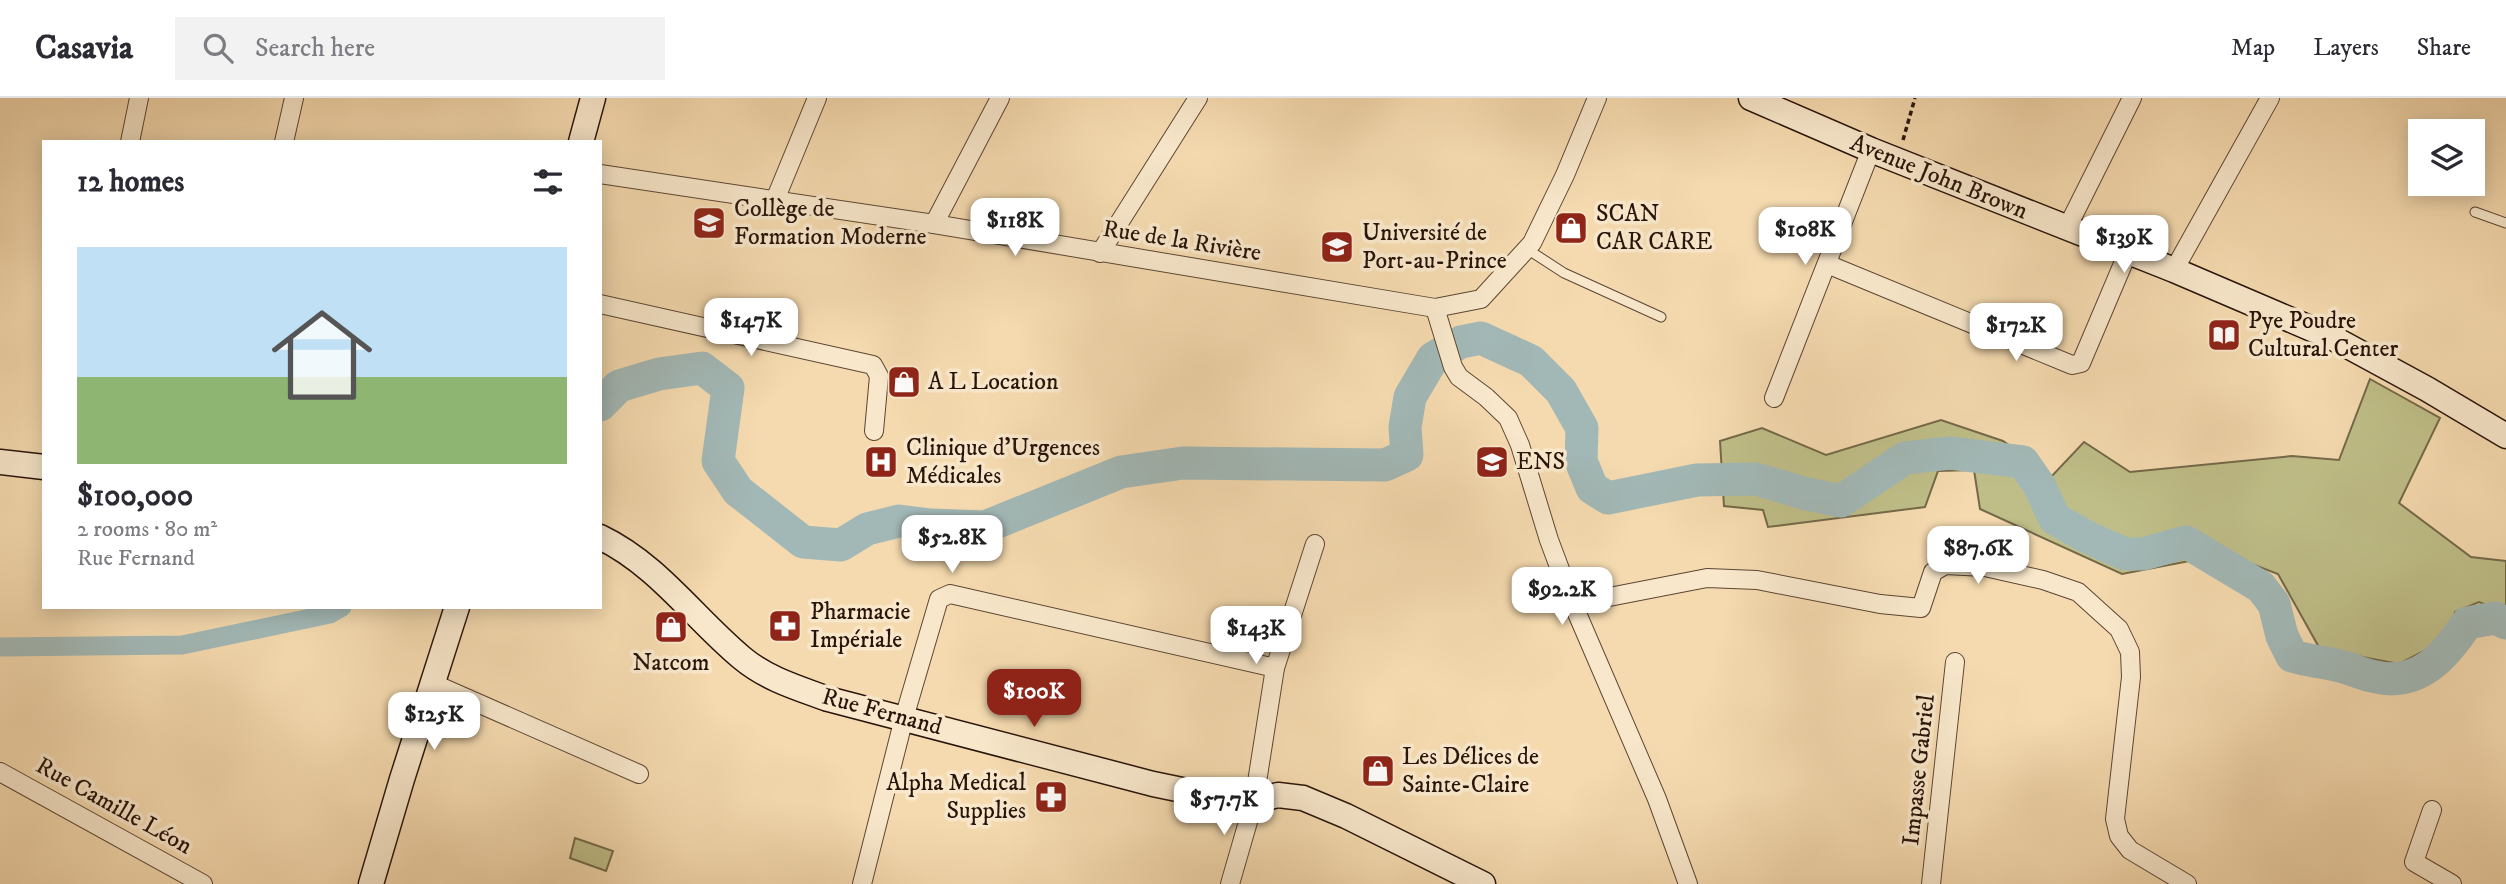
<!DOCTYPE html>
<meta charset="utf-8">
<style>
body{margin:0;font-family:"IM FELL DW Pica",serif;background:#f2f2f3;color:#2b2b33;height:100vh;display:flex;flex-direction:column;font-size:26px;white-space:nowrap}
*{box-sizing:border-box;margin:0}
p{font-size:23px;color:#7c7c81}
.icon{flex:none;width:38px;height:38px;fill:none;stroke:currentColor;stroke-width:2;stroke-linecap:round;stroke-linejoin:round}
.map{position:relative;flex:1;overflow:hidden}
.sheet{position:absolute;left:42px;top:42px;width:560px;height:469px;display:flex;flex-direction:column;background:#fff;border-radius:0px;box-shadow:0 4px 18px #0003}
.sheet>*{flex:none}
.tools{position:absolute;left:2408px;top:21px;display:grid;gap:14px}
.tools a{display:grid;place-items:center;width:77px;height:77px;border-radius:0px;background:#fff;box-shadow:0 4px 18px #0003;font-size:35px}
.price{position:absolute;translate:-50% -60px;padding:0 16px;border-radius:14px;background:#fff;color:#222;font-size:23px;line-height:46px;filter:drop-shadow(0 2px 4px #0008)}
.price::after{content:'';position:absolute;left:50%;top:42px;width:21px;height:16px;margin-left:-10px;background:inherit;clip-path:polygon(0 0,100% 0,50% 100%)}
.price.active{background:#8f2418;color:#fff}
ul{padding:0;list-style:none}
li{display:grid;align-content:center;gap:14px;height:371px;padding:0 35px}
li+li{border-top:2px solid #e1e1e2}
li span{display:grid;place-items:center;height:217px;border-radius:0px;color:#555}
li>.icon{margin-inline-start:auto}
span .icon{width:126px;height:126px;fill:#fffc;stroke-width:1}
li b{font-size:30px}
h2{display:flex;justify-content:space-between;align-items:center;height:84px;padding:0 35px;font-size:30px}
header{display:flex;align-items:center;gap:42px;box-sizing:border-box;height:98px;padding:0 35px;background:#fff;border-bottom:2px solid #e1e1e2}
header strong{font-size:33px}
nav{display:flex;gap:38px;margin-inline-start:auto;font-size:24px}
.search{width:490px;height:63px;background:#f2f2f3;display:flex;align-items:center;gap:18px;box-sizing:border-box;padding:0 24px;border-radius:0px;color:#7c7c81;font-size:26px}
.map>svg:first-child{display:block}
.green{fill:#bfbe88;stroke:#746949;stroke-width:2}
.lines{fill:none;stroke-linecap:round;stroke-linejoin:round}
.canal{stroke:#a2b8b6;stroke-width:19}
.river{stroke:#a2b8b6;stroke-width:33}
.lane-casing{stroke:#5c4633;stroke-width:11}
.street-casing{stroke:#5c4633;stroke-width:20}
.secondary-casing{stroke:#29140a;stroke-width:27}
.path{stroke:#29140a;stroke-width:3.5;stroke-dasharray:5 3.5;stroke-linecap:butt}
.lane{stroke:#f8e7cb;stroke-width:9}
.street{stroke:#f8e7cb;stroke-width:18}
.secondary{stroke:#f8e7cb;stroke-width:24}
.labels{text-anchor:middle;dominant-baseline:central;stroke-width:7;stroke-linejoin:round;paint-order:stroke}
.street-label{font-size:24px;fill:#29140a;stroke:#f8e7cb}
.poi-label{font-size:24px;fill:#29140a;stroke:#f8e7cb;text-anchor:start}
</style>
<header>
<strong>Casavia</strong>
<div class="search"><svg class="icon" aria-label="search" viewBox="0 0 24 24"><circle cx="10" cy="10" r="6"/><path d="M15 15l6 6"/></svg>Search here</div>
<nav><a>Map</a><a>Layers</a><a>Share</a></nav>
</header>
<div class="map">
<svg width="2506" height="786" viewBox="0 0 2506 786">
<rect width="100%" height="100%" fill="#f5daaf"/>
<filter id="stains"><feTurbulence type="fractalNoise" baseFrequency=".00286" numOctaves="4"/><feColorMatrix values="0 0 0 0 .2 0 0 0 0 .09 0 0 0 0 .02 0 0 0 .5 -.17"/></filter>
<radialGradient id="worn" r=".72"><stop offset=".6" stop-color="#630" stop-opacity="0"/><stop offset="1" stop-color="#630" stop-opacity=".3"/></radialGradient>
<g class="green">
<polygon points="2370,281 2440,320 2399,405 2471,459 2506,463 2506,514 2479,504 2455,514 2449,540 2399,566 2320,551 2278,476 2226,456 2122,476 1980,411 1974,372 1938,373 1925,409 1768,429 1763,412 1724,408 1720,343 1762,330 1826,357 1941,322 2003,343 2052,378 2084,344 2130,374 2292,358 2339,362"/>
<polygon points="575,740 613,753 606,773 570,760"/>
</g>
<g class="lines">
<polyline class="canal" points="0,549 182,547 330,516 342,509"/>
<path class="river" d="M 600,307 L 619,288 L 659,276 L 702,270 L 728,290 L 718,363 L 738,393 L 803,444 L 841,447 L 867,431 L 899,423 L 931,427 L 985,429 L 1121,374 L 1183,365 L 1385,367 L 1407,357 L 1405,329 L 1410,299 L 1433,260 L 1461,244 L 1481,240 L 1531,263 L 1561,293 L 1582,330 L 1581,363 L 1592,390 L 1608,400 L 1697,382 L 1756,381 L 1803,395 L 1841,403 L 1905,360 L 1950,355 L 2023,364 L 2039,387 L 2055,421 L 2087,439 L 2125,456 L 2143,456 L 2186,444 L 2261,489 L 2274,506 L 2282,538 L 2292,558 C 2308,563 2324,564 2340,568 C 2352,571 2364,577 2376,579 C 2419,589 2446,557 2467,525 L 2495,520 L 2506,525"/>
<defs>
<g id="lane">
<polyline points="2475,114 2506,125"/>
<polyline points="1527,151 1564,175 1661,219"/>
</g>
<g id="street">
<polyline points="130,44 139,0"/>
<polyline points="284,44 294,0"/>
<polyline points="600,76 934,126 1435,210 1481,201 1532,145 1565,77 1597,0"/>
<polyline points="775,102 817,0"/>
<polyline points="934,126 1000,0"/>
<polyline points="2067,130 2132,0"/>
<polyline points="1100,155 1198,0"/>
<polyline points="1827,166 2072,267 2081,265 2128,154"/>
<polyline points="2174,172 2270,0"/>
<polyline points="600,206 873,267 879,278 874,333"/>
<polyline points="1435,210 1453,269 1459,279 1486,299 1508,320 1520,347 1549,442 1573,506 1657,701 1688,786"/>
<polyline points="1774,300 1871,52"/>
<polyline points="1573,506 1707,480 1757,482 1880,506 1921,510 1933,474 1945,467 1985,469 2043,482 2078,494 2119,531 2130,554 2131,579 2115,721 2119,738 2130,752 2187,786"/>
<polyline points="432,585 639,676"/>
<polyline points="0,674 203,786"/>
<polyline points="2432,712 2414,764 2452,786"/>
<polyline points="862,786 904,620 939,501 950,496 1275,570"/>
<polyline points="1230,786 1254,703 1275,570 1315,446"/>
<polyline points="1931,786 1955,564"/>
</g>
<g id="secondary">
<polyline points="1751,0 1871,52 2174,172 2333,240 2427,291 2506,338"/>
<polyline points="581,44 593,0"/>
<polyline points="0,364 44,369"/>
<path d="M 600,439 C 658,467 693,519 742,560 C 767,581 798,590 828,601 L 1153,686 L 1221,700 L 1254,703 L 1278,697 L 1303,700 L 1346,718 L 1483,786"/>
<polyline points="371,786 402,681 457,509"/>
</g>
</defs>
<use href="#lane" class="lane-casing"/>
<use href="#street" class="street-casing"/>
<use href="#secondary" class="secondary-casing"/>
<polyline class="path" points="1903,42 1915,0"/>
<use href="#lane" class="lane"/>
<use href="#street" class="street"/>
<use href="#secondary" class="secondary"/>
</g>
<defs>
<symbol id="school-square" viewBox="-11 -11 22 22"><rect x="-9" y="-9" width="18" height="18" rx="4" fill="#8f2418" stroke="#f8e7cb"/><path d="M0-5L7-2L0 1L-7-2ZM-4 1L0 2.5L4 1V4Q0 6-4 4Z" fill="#fff"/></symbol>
<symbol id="shop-square" viewBox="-11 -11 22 22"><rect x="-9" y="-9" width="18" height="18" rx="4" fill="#8f2418" stroke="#f8e7cb"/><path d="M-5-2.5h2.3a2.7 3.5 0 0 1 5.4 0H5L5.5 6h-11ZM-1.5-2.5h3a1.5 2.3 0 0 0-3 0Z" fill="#fff"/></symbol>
<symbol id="university-square" viewBox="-11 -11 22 22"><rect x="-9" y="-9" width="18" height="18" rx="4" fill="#8f2418" stroke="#f8e7cb"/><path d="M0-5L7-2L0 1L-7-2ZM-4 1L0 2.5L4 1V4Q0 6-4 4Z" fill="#fff"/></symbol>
<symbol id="library-square" viewBox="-11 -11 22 22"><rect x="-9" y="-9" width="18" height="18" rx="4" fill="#8f2418" stroke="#f8e7cb"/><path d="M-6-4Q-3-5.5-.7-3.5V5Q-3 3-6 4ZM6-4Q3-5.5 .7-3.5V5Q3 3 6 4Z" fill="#fff"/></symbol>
<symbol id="hospital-square" viewBox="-11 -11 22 22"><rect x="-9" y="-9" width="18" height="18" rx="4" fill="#8f2418" stroke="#f8e7cb"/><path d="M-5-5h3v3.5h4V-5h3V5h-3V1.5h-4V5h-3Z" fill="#fff"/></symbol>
<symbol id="pharmacy-square" viewBox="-11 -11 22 22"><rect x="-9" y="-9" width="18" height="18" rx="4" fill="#8f2418" stroke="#f8e7cb"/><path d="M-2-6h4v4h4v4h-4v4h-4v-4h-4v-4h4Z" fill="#fff"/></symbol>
</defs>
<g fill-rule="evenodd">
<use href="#school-square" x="690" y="106" width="38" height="38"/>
<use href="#shop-square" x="1552" y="111" width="38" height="38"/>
<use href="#university-square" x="1318" y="130" width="38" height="38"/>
<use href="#library-square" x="2205" y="218" width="38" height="38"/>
<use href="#shop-square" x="885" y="265" width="38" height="38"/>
<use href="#hospital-square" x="862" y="345" width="38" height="38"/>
<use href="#school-square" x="1473" y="345" width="38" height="38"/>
<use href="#pharmacy-square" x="766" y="509" width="38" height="38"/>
<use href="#shop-square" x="652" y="510" width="38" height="38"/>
<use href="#shop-square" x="1359" y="654" width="38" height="38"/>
<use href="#pharmacy-square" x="1032" y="680" width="38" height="38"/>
</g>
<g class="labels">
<g class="street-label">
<text transform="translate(1939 79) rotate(22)">Avenue John Brown</text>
<text transform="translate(1182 143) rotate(9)">Rue de la Rivière</text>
<text transform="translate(882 614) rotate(15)">Rue Fernand</text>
<text transform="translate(1919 672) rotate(-84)">Impasse Gabriel</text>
<text transform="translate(114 708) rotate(29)">Rue Camille Léon</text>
</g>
<g class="poi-label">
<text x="734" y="111">Collège de<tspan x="734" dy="28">Formation Moderne</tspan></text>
<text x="1596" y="116">SCAN<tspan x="1596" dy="28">CAR CARE</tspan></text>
<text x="1362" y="135">Université de<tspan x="1362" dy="28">Port-au-Prince</tspan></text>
<text x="2248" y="223">Pye Poudre<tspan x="2248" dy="28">Cultural Center</tspan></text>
<text x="928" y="284">A L Location</text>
<text x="906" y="350">Clinique d’Urgences<tspan x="906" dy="28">Médicales</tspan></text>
<text x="1516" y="364">ENS</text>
<text x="810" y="514">Pharmacie<tspan x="810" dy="28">Impériale</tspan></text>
<text x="671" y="565" text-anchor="middle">Natcom</text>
<text x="1402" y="659">Les Délices de<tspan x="1402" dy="28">Sainte-Claire</tspan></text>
<text x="1026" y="685" text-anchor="end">Alpha Medical<tspan x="1026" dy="28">Supplies</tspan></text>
</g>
</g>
<rect width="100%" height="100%" filter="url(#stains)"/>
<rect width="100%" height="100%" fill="url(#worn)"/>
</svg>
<div class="tools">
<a><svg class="icon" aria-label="layers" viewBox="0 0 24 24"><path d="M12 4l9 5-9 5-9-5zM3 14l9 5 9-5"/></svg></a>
</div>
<b class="price" style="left:1015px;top:160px">$118K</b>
<b class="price" style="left:1805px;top:169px">$108K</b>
<b class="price" style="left:2124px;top:177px">$139K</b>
<b class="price" style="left:751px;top:260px">$147K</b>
<b class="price" style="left:2016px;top:265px">$172K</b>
<b class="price" style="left:952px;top:477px">$52.8K</b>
<b class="price" style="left:1978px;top:488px">$87.6K</b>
<b class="price" style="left:1562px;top:529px">$92.2K</b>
<b class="price" style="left:1256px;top:568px">$143K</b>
<b class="price active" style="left:1034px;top:631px">$100K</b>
<b class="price" style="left:434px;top:654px">$125K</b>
<b class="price" style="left:1224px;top:739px">$57.7K</b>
<section class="sheet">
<h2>12 homes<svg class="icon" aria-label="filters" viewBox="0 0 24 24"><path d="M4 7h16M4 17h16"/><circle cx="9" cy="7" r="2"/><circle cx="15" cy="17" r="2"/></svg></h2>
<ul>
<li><span style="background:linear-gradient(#bfe0f5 60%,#8fb573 0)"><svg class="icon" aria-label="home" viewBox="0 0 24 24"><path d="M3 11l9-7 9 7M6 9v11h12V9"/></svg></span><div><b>$100,000</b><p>2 rooms · 80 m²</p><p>Rue Fernand</p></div></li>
</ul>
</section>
</div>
